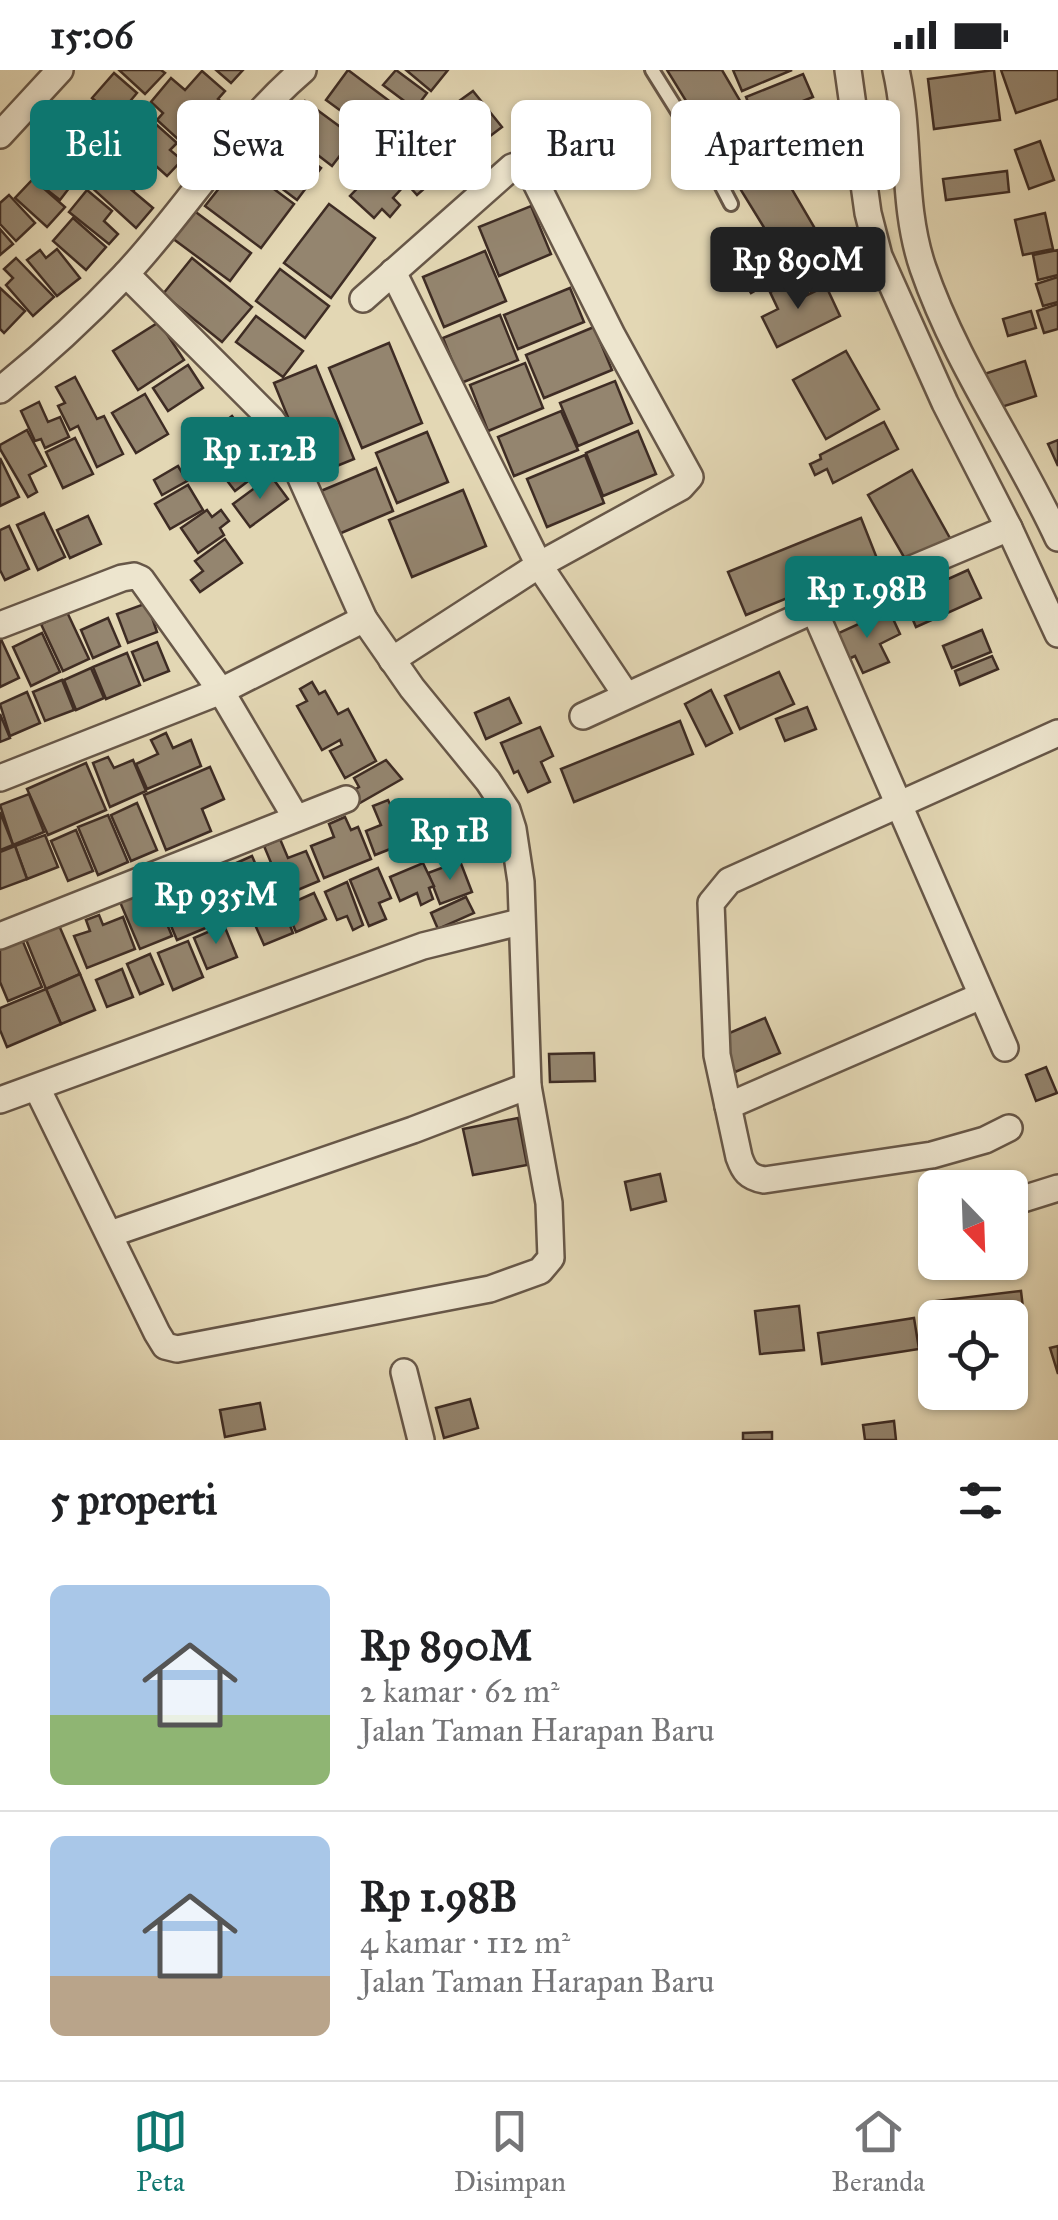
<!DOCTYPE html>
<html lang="id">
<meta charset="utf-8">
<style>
body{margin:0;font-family:"IM FELL Great Primer",serif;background:#f2f2f2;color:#202124;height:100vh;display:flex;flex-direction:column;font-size:38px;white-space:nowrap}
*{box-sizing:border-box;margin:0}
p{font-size:32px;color:#757577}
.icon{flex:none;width:55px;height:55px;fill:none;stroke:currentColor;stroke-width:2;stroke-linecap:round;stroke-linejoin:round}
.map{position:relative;height:1370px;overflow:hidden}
.sheet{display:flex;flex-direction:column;background:#fff;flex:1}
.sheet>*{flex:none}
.banner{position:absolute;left:30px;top:30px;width:1000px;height:90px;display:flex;gap:20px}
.needle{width:65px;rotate:157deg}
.tools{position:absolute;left:918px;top:1100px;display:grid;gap:20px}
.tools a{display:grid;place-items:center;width:110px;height:110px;border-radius:15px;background:#fff;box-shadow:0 2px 8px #0004;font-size:50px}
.price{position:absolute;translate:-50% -85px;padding:0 22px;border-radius:10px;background:#0f766e;color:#fff;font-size:32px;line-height:65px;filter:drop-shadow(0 2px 5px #0008)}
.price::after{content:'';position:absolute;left:50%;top:60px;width:30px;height:22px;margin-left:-15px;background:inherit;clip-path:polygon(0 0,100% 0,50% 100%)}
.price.selected{background:#222;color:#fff}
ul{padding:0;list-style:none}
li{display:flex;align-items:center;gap:30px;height:250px;padding:0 50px}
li+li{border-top:2px solid #e0e0e0}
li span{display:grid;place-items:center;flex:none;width:280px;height:200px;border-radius:15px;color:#555}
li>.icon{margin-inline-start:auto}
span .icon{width:120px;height:120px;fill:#fffc;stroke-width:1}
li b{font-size:42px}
h2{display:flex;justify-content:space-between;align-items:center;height:120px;padding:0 50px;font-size:42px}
.chip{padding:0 35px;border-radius:15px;background:#fff;box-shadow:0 2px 8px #0004;font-size:35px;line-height:90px}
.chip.selected{background:#0f766e;color:#fff}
.status{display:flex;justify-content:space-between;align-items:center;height:70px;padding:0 50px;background:#fff;direction:ltr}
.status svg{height:28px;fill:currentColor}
.dock{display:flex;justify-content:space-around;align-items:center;height:140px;border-top:2px solid #e0e0e0;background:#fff;font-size:28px;color:#757577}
.dock a{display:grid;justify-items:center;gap:5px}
.dock .selected{color:#0f766e}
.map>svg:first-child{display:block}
.building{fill:#94856f;stroke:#3e2c24;stroke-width:2.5}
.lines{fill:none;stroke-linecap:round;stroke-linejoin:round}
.lane-casing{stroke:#675748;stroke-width:18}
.street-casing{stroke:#675748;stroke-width:30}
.lane{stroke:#ede5ce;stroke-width:12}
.street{stroke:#ede5ce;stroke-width:25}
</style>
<div class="status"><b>15:06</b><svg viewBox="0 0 49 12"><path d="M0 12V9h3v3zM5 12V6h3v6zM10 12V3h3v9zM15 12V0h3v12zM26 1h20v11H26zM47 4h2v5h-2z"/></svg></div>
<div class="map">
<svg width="1058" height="1370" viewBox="0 0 1058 1370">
<rect width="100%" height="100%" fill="#e3d7b4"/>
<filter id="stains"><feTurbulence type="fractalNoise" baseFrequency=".002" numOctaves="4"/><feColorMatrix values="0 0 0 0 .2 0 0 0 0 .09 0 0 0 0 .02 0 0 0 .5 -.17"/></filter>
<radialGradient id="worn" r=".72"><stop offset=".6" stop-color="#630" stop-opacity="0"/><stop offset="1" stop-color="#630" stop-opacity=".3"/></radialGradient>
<g class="building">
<polygon points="119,0 161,0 165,3 145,24"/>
<polygon points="216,0 243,0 231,13"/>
<polygon points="348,0 400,39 378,68 326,30"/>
<polygon points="396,0 427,23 415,39 383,15"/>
<polygon points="406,0 448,0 431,21"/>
<polygon points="667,0 722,0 827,179 751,223 726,181 765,159"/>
<polygon points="733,0 792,0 742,21"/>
<polygon points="994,0 1000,50 934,59 928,9"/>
<polygon points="1001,0 1058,0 1058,29 1016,43"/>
<polygon points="202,1 225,21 218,29 228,38 199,69 190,60 180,71 157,50 163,43 151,32 171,8 185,20"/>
<polygon points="114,3 137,23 116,48 92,28"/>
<polygon points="803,4 813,27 755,50 746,27"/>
<polygon points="473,21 502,57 477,76 448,39"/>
<polygon points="305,31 354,67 332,96 284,59"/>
<polygon points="86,33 112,55 94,77 68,56"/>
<polygon points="825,39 836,64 779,91 767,66"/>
<polygon points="446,43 475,77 454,95 424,61"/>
<polygon points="149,48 177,73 170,80 182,90 167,106 156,96 134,120 106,95"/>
<polygon points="416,57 451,95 417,125 382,86"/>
<polygon points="72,61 96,86 73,107 50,82"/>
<polygon points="271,61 321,98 297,130 247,92"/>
<polygon points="1040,71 1054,110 1029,119 1015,80"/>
<polygon points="47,92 73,113 60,130 33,109"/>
<polygon points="239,93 294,134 261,178 205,136"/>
<polygon points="380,95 403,117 393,128 400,135 390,147 382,139 374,148 350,126"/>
<polygon points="1007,101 1009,122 946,130 943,109"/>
<polygon points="115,106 153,138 136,158 90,116 96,109 105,117"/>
<polygon points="33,109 65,137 47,157 15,128"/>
<polygon points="87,120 112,141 104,151 118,164 109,174 69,142"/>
<polygon points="9,125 35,153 16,171 0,154 0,133"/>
<polygon points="329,134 375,168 331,228 284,193"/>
<polygon points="531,136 551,184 499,206 479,157"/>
<polygon points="193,140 251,183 230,211 172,168"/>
<polygon points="1045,143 1053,179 1023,185 1015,150"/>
<polygon points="73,148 106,177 86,200 53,171"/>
<polygon points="0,159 13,174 0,185"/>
<polygon points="57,179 80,208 57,226 27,190 40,180 46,188"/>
<polygon points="1058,180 1058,205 1038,210 1033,185"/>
<polygon points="485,181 506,231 444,257 423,207"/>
<polygon points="16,188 54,227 33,246 6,215 13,208 4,199"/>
<polygon points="192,188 252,237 222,272 163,224"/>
<polygon points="280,199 329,236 305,268 256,231"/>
<polygon points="1058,207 1058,232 1043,236 1036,214"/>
<polygon points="795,210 803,227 826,216 840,246 777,277 762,247 778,239 770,222"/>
<polygon points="0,218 25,241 4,263 0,259"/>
<polygon points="570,218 584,252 518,279 504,245"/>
<polygon points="1058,234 1058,259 1044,263 1037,241"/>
<polygon points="1031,241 1036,258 1008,266 1003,249"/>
<polygon points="500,245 518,290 461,313 443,268"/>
<polygon points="256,246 303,281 283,307 236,272"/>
<polygon points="159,252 184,290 138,320 113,281"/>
<polygon points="594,257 612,300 544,328 526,285"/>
<polygon points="389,273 422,353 362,378 329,298"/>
<polygon points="846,281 879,339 826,369 793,310"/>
<polygon points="1025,291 1036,326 995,339 984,304"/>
<polygon points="525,293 543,338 488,361 470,315"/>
<polygon points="188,295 203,318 168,341 153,318"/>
<polygon points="316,296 354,389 312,406 274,313"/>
<polygon points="75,307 97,349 104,346 123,384 97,397 78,356 70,360 58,336 65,333 56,317"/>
<polygon points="615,311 632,353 578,376 560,333"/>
<polygon points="145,324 168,364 136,383 112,343"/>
<polygon points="39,332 48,352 60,347 69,367 45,378 41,369 35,371 21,341"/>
<polygon points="561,341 578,380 514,406 498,367"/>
<polygon points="232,346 247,366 215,391 200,370"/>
<polygon points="884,352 898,379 833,413 827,399 815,405 810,394 821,389 820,385"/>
<polygon points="27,360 46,396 29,405 37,422 28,427 0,379 0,375"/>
<polygon points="638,361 656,404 603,426 586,383"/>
<polygon points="427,362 448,412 397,433 376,383"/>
<polygon points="75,368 93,404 63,418 46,382"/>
<polygon points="255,370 272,393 235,421 218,399"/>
<polygon points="1058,370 1058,396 1048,374"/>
<polygon points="585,385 604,433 547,457 527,409"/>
<polygon points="0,388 19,427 0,436"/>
<polygon points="178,396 187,411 162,425 154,410"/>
<polygon points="376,398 393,441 334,466 316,423"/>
<polygon points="912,400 951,470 908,494 868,425"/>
<polygon points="271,406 288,429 250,457 233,434"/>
<polygon points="188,415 203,440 170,459 155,434"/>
<polygon points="463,420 486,476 412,507 389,450"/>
<polygon points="207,440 212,447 221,440 229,451 220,458 224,465 198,483 181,458"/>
<polygon points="44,443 65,487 38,500 17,455"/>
<polygon points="88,446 101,474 70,488 57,460"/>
<polygon points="861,448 878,491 746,545 728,502"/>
<polygon points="9,456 29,499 5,510 0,500 0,460"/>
<polygon points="225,469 242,493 200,522 191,510 203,501 195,491"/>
<polygon points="968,500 981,528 916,557 904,529"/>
<polygon points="147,533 157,562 128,573 117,544"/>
<polygon points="889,540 900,564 880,574 889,592 863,603 855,586 842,592 830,567"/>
<polygon points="67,542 89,589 63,601 41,554"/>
<polygon points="108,548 120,576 93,588 81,560"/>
<polygon points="982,560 991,582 952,598 943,576"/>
<polygon points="42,563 60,602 31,616 13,577"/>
<polygon points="0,567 19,608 0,617"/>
<polygon points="157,572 169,601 144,611 132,582"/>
<polygon points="127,583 140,615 106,629 93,597"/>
<polygon points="992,586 998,599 960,615 955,601"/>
<polygon points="91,598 104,628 76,640 64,610"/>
<polygon points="779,602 794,634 740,659 725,626"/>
<polygon points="62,610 74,640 45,651 33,622"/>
<polygon points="312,612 319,624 325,621 338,644 348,639 376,691 345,708 330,681 342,675 340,670 322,680 297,636 307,631 300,619"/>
<polygon points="711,620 732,663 706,676 685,634"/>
<polygon points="27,622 40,653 10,666 0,634"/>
<polygon points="509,628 521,653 486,669 475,643"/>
<polygon points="807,637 816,659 785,671 776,649"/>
<polygon points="0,644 10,668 0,672"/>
<polygon points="680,651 693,684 574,732 561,699"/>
<polygon points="540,657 553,686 541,692 550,712 528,722 518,701 514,703 501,673"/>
<polygon points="166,663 173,678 191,670 201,696 147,719 136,694 158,684 151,670"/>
<polygon points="108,687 114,698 133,690 146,721 110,737 93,693"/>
<polygon points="386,690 402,709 351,738 344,726 359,717 354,708"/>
<polygon points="86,693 106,740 48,765 27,719"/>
<polygon points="210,697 224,729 202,739 211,761 166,780 144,725"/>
<polygon points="29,724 44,762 13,775 0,735"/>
<polygon points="388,730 408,772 375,785 366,761 381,755 373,736"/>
<polygon points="137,733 157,780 131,791 111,745"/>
<polygon points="444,736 456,764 419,781 406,753"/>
<polygon points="0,742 13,775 0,780"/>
<polygon points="108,745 128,792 98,805 78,757"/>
<polygon points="345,747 351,760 358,757 371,789 324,808 311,776 334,767 329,754"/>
<polygon points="76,760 93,801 68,811 51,771"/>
<polygon points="45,765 58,797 27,809 15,776"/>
<polygon points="280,769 288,788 306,781 319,811 276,829 263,799 272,795 264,776"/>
<polygon points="15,776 27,809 0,819 0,782"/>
<polygon points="252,786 272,832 243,844 223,799"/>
<polygon points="460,791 472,822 440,834 428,803"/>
<polygon points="423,793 434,816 429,818 433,829 421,835 417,823 400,831 390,807"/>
<polygon points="218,795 239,847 211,858 190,806"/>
<polygon points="378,798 391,828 379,833 386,849 369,856 350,810"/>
<polygon points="186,805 208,857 177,870 155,818"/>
<polygon points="347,812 363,855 353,860 347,846 337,850 325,822"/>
<polygon points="152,818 172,866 140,879 120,832"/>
<polygon points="314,823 326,849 296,862 285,836"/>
<polygon points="466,827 474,843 438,859 431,843"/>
<polygon points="282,836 293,863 264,875 252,848"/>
<polygon points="99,845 103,855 123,847 135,879 87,898 74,866 90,861 86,850"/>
<polygon points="58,853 80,904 46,919 25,867"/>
<polygon points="224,855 237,887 207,899 194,868"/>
<polygon points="21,867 42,917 8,931 0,912 0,876"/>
<polygon points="188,871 203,907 173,920 158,883"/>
<polygon points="150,884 163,914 140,924 127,894"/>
<polygon points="122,899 133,927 107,937 96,910"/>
<polygon points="80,904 95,940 61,954 46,919"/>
<polygon points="46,919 61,954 7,977 0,960 0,938"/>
<polygon points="765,948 780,983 735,1002 720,967"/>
<polygon points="594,983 595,1011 550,1012 549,984"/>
<polygon points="1046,997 1057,1023 1036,1031 1026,1005"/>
<polygon points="518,1048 527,1095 473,1105 463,1059"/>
<polygon points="660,1104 666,1131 631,1140 625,1112"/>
<polygon points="1021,1221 1025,1255 1010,1257 1010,1248 938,1248 936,1231"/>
<polygon points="799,1236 804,1280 760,1284 755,1241"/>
<polygon points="914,1248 919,1279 822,1294 818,1263"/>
<polygon points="1058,1276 1058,1304 1050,1278"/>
<polygon points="470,1329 478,1358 444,1368 436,1338"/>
<polygon points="260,1333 265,1359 225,1367 220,1340"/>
<polygon points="894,1351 896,1370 865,1370 863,1355"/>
<polygon points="772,1362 772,1370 743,1370 743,1363"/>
</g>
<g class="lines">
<defs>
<polyline id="lane" points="652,0 707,88 731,134"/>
<g id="street">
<polyline points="848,0 868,143 879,186 945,333 1009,458 1058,564"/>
<path d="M 896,0 C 911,65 901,134 923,198 C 956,294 1016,377 1058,468"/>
<polyline points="0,65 60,0"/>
<polyline points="393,202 539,495 626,625"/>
<polyline points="363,229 512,97 522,94 528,97 612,265 690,407 681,417 539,495 392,590"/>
<path d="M 0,320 C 44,285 87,245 125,205 C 187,139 234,59 303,0"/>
<polyline points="814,540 1005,978"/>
<polyline points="0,555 122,508 134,506 141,509 221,621 296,748"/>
<polyline points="583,646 814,540 1009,458"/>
<polyline points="0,708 221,621 364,549"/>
<polyline points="0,866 346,729"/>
<polyline points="37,1018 157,1263 165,1276 177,1279 490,1219 540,1201 551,1188 549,1133 528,1016 521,812 513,759 507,740 488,711 412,618 364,549 281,363 271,349 126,204"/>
<polyline points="0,1030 423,876 520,852"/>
<polyline points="728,1036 981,926"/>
<path d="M 1009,1058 L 985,1070 L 932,1085 L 764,1110 C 748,1107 744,1101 739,1087 L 717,985 L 711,833 L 729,811 L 1058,663"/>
<polyline points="1010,1133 1058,1118"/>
<polyline points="110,1164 413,1060 528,1016"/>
<polyline points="404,1302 421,1370"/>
</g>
</defs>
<use href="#lane" class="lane-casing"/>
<use href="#street" class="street-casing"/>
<use href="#lane" class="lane"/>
<use href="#street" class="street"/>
</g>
<rect width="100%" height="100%" filter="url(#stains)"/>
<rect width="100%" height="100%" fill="url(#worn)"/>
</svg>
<div class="tools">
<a><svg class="needle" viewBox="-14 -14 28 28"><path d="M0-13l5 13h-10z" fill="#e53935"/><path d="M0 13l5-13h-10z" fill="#757577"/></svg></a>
<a><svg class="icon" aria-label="locate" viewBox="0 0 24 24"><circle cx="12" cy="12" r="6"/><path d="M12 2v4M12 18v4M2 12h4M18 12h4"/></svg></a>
</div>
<b class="price selected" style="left:798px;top:242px">Rp 890M</b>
<b class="price" style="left:260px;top:432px">Rp 1.12B</b>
<b class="price" style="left:867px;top:571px">Rp 1.98B</b>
<b class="price" style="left:450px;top:813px">Rp 1B</b>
<b class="price" style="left:216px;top:877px">Rp 935M</b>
<div class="banner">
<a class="chip selected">Beli</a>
<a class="chip">Sewa</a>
<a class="chip">Filter</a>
<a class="chip">Baru</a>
<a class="chip">Apartemen</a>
</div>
</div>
<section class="sheet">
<h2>5 properti<svg class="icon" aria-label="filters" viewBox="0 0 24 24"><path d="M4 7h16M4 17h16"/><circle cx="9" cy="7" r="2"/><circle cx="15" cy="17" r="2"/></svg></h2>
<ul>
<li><span style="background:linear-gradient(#a9c7e8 65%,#8fb573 0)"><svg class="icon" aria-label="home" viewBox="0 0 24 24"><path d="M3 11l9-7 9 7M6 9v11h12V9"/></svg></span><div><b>Rp 890M</b><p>2 kamar · 62 m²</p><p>Jalan Taman Harapan Baru</p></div></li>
<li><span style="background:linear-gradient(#a9c7e8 70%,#b9a48a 0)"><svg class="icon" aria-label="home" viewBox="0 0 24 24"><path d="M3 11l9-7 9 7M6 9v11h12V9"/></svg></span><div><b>Rp 1.98B</b><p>4 kamar · 112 m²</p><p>Jalan Taman Harapan Baru</p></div></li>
</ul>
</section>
<nav class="dock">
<a class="selected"><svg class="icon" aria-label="map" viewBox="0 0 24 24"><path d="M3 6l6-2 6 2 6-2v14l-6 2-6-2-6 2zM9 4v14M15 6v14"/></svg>Peta</a>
<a><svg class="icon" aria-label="saved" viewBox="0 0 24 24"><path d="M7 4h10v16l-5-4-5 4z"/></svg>Disimpan</a>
<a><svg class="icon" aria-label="home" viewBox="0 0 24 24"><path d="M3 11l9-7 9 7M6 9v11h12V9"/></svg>Beranda</a>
</nav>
